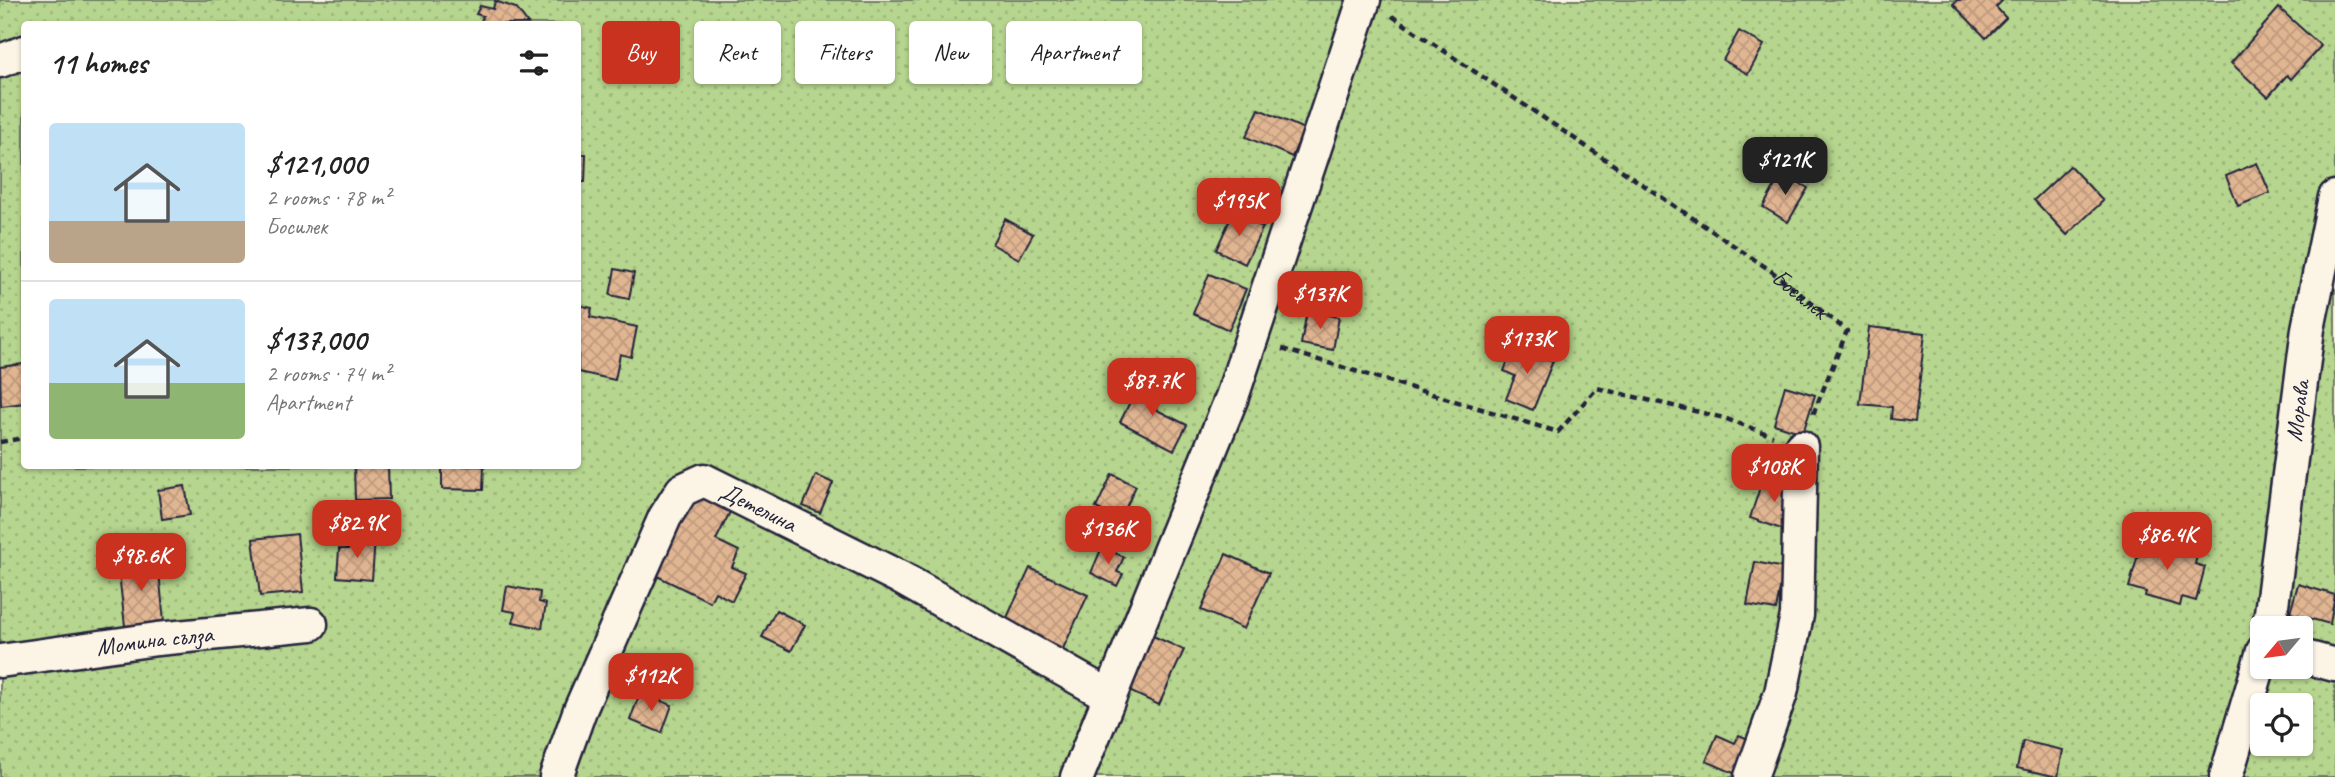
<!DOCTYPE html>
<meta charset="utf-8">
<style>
body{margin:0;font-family:Caveat,sans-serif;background:#f6f6f6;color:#222;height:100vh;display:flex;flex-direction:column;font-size:26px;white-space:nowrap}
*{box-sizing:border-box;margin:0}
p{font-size:23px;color:#767676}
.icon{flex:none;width:38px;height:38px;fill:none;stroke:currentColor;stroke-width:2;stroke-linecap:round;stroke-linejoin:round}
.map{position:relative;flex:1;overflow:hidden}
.sheet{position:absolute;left:21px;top:21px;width:560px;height:448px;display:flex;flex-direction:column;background:#fff;border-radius:7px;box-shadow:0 2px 5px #0004}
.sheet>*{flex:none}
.banner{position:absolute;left:602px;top:21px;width:665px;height:63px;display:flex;gap:14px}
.needle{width:46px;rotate:241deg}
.buttons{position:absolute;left:2250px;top:616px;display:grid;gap:14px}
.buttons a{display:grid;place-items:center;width:63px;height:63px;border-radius:7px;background:#fff;box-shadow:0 2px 5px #0004;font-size:35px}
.price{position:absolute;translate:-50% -60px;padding:0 16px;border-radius:14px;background:#c8321e;color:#fff;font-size:23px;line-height:46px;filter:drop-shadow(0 2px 4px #0008)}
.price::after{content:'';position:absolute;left:50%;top:42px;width:21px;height:16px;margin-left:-10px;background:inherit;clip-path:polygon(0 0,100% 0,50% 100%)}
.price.active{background:#222;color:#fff}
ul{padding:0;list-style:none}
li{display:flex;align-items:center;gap:21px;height:175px;padding:0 28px}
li+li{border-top:2px solid #e0e0e0}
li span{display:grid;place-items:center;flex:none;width:196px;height:140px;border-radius:7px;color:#555}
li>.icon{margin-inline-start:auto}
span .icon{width:84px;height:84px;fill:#fffc;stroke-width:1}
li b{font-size:30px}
h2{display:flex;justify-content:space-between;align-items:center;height:84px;padding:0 28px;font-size:30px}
.tag{padding:0 24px;border-radius:7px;background:#fff;box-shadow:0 2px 5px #0004;font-size:24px;line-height:63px}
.tag.active{background:#c8321e;color:#fff}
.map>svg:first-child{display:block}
.grass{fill:url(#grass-dots);stroke:#6c7c64;stroke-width:2;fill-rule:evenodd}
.building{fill:url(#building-cross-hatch);stroke:#22223b;stroke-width:2}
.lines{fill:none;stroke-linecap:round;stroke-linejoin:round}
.minor-casing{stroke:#22223b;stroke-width:37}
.path{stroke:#22223b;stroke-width:4.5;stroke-dasharray:7 5;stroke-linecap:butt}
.minor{stroke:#fcf5e5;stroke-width:32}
.labels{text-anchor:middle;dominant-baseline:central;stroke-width:5;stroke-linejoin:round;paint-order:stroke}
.street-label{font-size:24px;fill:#22223b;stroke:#fcf5e5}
</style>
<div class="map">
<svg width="2335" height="777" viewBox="0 0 2335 777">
<defs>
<pattern id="grass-dots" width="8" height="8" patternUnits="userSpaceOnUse" patternTransform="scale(1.75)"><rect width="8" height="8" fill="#b6d58e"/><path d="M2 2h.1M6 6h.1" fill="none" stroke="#9cb77b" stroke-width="1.8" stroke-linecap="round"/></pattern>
<pattern id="building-cross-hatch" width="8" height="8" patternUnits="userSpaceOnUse" patternTransform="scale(1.75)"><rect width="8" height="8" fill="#e0b591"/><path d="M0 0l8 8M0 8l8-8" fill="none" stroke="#c09b7e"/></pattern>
</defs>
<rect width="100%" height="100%" fill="#fcf5e5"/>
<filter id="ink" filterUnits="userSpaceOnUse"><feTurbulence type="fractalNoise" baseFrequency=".0143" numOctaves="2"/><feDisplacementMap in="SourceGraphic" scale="14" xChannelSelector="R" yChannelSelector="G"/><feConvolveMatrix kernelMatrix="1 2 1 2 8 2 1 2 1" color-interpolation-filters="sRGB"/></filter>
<g filter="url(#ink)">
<path class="grass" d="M 0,0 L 2335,0 L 2335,777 L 0,777 ZM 24,24 L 578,24 L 578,466 L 24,466 ZM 2263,628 L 2301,628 L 2301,667 L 2263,667 ZM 2263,705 L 2301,705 L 2301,744 L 2263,744 Z"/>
<g class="building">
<polygon points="1957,0 2003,0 1996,7 2006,18 1986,38 1953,4"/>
<polygon points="495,1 516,8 528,24 480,24 483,16 476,14 480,6 493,9"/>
<polygon points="2279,8 2321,46 2291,79 2287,75 2268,97 2231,63"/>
<polygon points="1739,31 1764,45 1748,74 1723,60"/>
<polygon points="1259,109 1304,129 1292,157 1246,137"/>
<polygon points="578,154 586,154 585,182 578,182"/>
<polygon points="2257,163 2270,193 2238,206 2226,176"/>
<polygon points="2070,166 2103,201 2067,235 2034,200"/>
<polygon points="1782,173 1808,188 1788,222 1763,207"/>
<polygon points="1233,213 1263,227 1245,264 1216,250"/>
<polygon points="1005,219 1033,234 1019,259 992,244"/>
<polygon points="615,269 634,273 629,299 610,295"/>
<polygon points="1209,274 1246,289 1229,330 1193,314"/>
<polygon points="578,305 592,308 590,317 637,327 631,357 620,354 615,380 578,372"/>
<polygon points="1307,311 1339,317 1333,350 1301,344"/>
<polygon points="1869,327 1925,333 1915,422 1891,419 1892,407 1860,404"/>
<polygon points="1514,345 1553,361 1533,410 1506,399 1515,376 1504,371"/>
<polygon points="24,364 24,403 1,406 0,367"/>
<polygon points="1141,380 1160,390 1151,407 1187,425 1174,450 1120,422"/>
<polygon points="1785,386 1815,395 1803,433 1774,424"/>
<polygon points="354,466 388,466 389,499 355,500"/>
<polygon points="442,466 484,466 483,490 442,489"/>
<polygon points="1112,474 1136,486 1120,520 1096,508"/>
<polygon points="816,475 833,483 820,513 803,506"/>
<polygon points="1763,478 1797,489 1784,530 1750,518"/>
<polygon points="185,486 190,515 162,519 158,490"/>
<polygon points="695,492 731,510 716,540 739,551 732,567 746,573 732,601 715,592 710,602 655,575"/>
<polygon points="297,534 303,592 260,596 253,539"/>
<polygon points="2143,537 2198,552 2195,564 2205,567 2196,601 2182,597 2180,606 2145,596 2146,592 2129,587"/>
<polygon points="352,538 375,539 372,580 337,577 339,549 352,549"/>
<polygon points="1102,547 1124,557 1117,572 1123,574 1117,586 1091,573"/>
<polygon points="1226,554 1269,573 1244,629 1201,610"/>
<polygon points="158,561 164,622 125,626 118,565"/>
<polygon points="1755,562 1784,568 1776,610 1747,605"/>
<polygon points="1030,568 1088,595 1061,653 1003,626"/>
<polygon points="2298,584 2335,595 2330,624 2290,613"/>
<polygon points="507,586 540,592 539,602 546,604 542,628 513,622 515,612 503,610"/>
<polygon points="776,610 805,625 791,651 762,637"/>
<polygon points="1151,635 1184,650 1159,705 1127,690"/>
<polygon points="640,693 672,705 662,733 630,720"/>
<polygon points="1717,735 1735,743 1739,735 1753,741 1738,775 1706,761"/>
<polygon points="2023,741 2063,750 2058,777 2017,768"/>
</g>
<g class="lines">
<defs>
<g id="minor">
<polyline points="0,61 24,52"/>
<path id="s2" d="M 2269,628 L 2308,329 L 2335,197"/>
<polyline points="2301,656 2335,665"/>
<path id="s3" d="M 0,661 L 157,639 L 311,624"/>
<path id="s4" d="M 556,777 L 580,710 L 665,517 L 682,490 L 704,480 L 899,577 L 1108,695"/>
<polyline points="1077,777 1232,397 1364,0"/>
<polyline points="1751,777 1781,693 1797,615 1801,447"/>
<polyline points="2226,777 2263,651"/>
</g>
</defs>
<use href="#minor" class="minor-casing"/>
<g class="path">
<path id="s1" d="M 1392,16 L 1770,270 L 1847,331 L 1812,417"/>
<polyline points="1282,349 1558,432 1597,388 1724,418 1773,436"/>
<polyline points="0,442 24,438"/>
</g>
<use href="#minor" class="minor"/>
</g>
</g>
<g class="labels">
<g class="street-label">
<text stroke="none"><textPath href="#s1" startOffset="494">Босилек</textPath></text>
<text stroke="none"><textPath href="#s2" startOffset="219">Морава</textPath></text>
<text stroke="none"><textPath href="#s4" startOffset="399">Детелина</textPath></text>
<text stroke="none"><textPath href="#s3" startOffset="156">Момина сълза</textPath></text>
</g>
</g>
</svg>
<div class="buttons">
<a><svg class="needle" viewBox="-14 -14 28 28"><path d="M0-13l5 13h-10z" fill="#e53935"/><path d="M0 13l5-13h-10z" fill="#767676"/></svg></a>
<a><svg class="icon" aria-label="locate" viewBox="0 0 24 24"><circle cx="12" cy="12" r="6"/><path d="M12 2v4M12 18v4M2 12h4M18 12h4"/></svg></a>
</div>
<b class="price active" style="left:1785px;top:197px">$121K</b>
<b class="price" style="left:1239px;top:238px">$195K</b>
<b class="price" style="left:1320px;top:331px">$137K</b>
<b class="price" style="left:1527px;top:376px">$173K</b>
<b class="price" style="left:1152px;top:418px">$87.7K</b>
<b class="price" style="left:1774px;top:504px">$108K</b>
<b class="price" style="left:357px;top:560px">$82.9K</b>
<b class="price" style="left:1108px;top:566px">$136K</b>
<b class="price" style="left:2167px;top:572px">$86.4K</b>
<b class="price" style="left:141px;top:593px">$98.6K</b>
<b class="price" style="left:651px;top:713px">$112K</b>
<div class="banner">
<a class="tag active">Buy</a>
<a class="tag">Rent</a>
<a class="tag">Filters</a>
<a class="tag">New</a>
<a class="tag">Apartment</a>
</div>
<section class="sheet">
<h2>11 homes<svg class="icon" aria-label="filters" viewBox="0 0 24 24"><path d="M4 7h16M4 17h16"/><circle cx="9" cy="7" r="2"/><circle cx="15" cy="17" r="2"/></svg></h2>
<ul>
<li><span style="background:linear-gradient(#bfe0f5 70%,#b9a48a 0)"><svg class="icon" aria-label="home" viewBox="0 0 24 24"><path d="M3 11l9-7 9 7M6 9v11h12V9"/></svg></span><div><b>$121,000</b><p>2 rooms · 78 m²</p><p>Босилек</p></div></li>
<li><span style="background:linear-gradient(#bfe0f5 60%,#8fb573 0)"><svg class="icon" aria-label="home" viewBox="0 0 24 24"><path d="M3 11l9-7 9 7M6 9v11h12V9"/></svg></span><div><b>$137,000</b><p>2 rooms · 74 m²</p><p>Apartment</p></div></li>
</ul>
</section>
</div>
